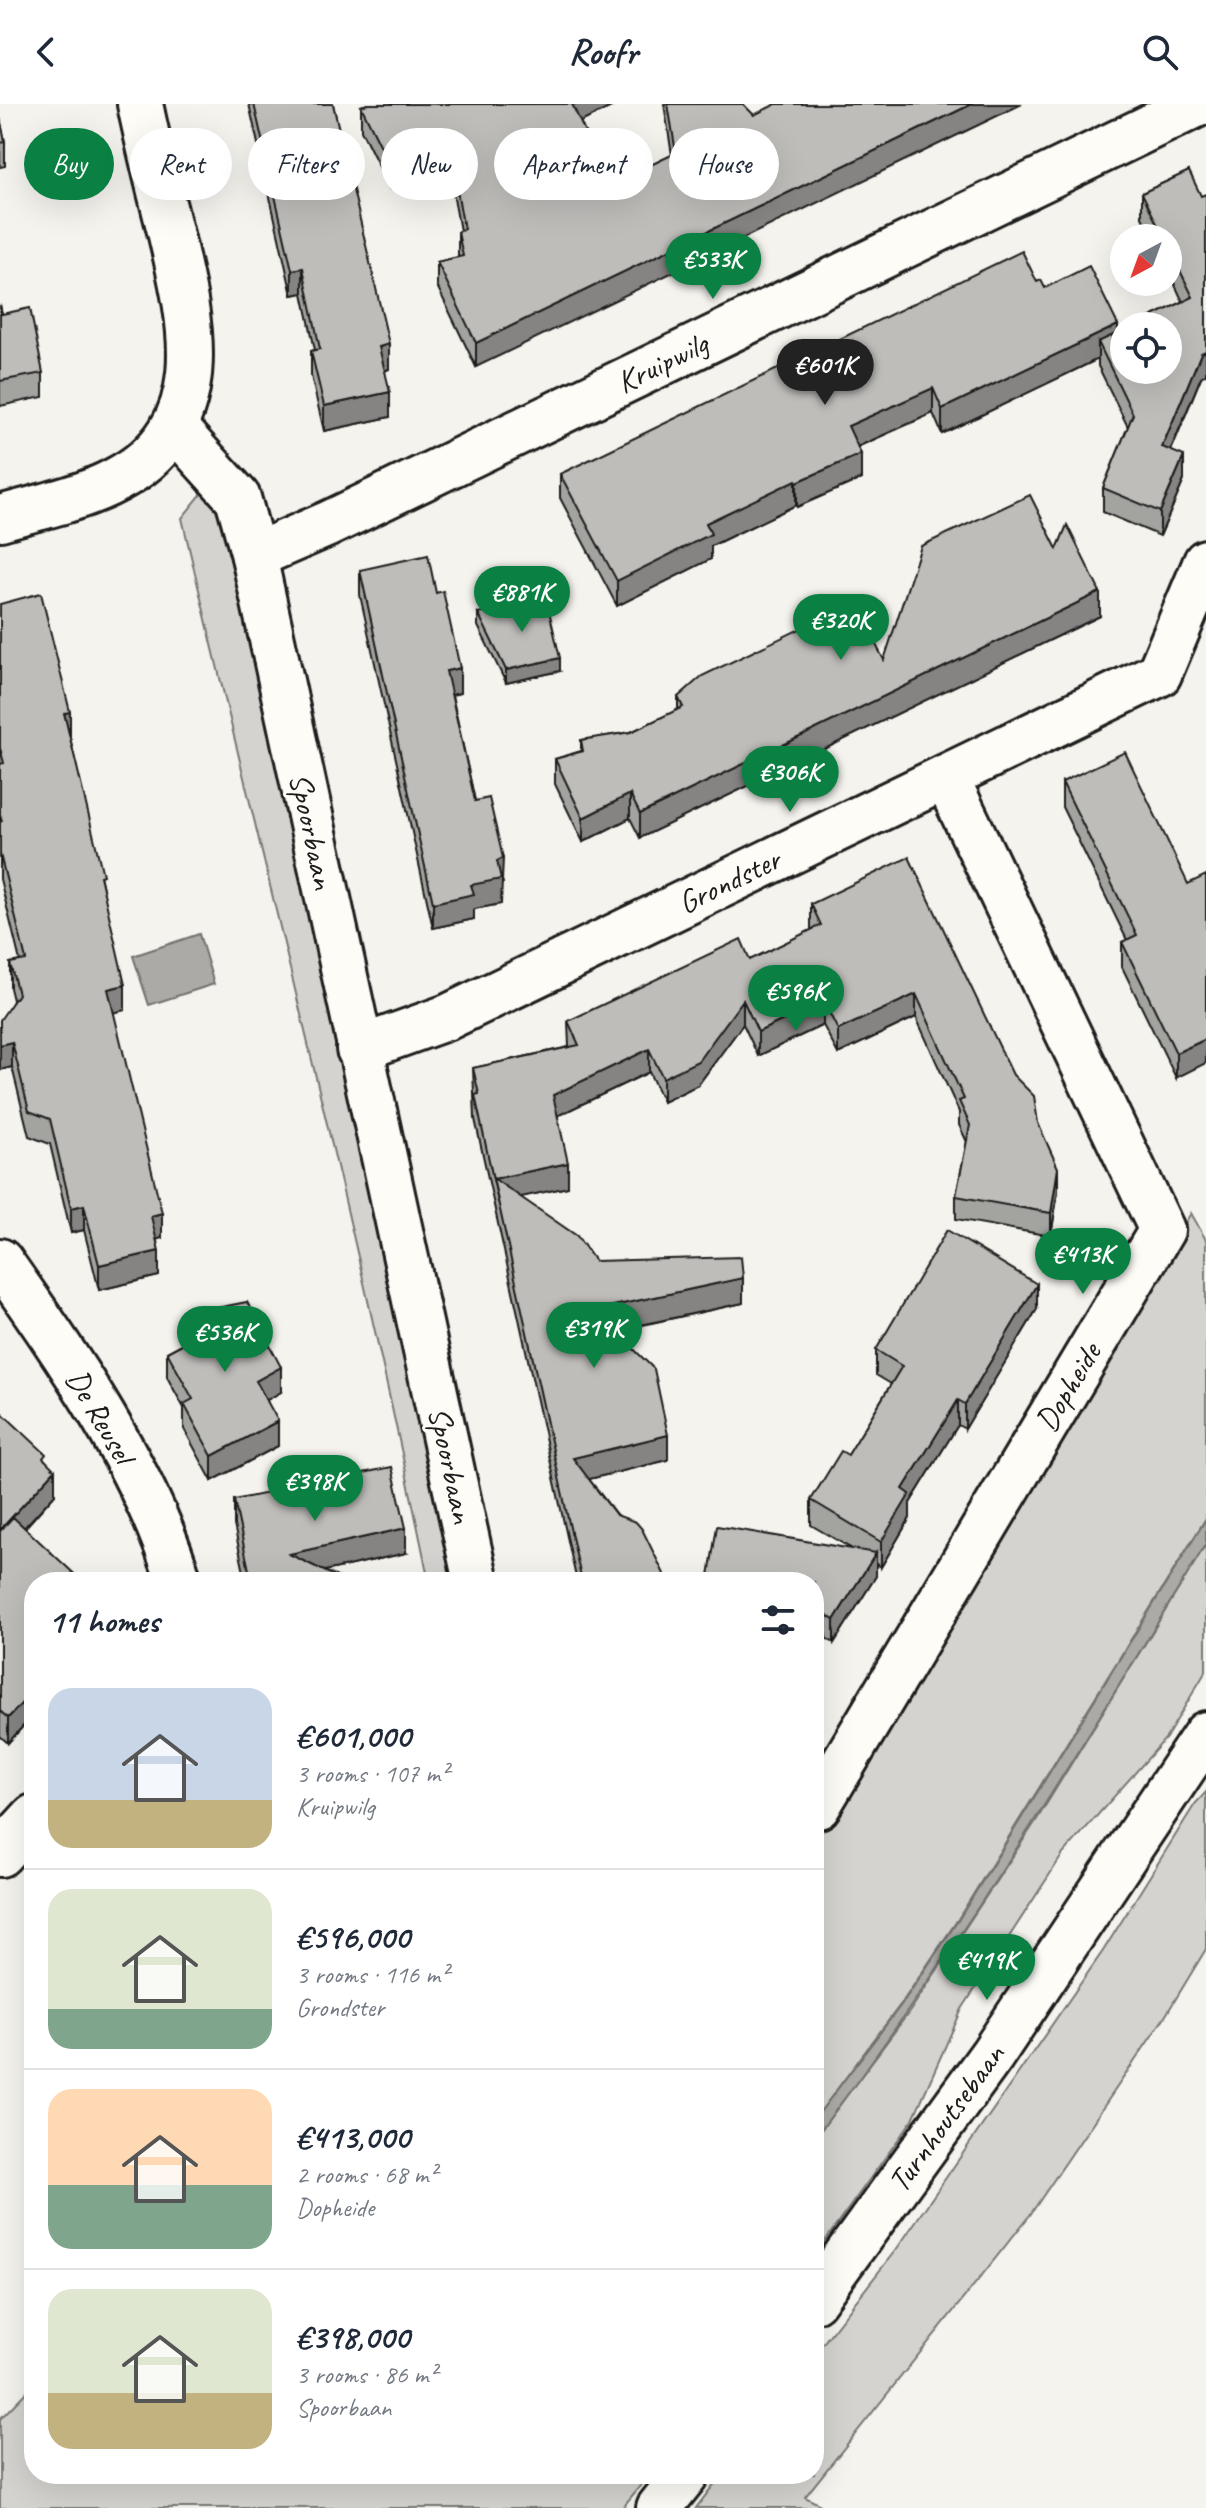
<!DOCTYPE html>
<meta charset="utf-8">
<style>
body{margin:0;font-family:Caveat,sans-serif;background:#f6f6f7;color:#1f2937;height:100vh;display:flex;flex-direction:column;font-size:30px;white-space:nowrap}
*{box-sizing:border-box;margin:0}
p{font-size:26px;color:#747a83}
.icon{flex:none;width:44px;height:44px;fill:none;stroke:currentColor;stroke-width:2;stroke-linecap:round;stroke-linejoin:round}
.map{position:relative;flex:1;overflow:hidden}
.drawer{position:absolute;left:24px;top:1468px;width:800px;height:912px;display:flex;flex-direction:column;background:#fff;border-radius:32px;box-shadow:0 8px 32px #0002}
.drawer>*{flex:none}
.banner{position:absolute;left:24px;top:24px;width:800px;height:72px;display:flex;gap:16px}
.needle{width:52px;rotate:221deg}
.tools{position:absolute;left:1110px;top:120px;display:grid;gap:16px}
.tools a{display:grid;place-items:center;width:72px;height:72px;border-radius:50%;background:#fff;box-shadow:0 8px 32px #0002;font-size:40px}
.price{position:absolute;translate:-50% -68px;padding:0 18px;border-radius:28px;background:#0b8043;color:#fff;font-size:26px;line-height:52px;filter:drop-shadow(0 2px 4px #0008)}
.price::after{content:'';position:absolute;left:50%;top:48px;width:24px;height:18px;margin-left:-12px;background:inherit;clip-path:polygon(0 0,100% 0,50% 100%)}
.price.active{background:#222;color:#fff}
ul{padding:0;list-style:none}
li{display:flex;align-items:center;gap:24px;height:200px;padding:0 24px}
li+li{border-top:2px solid #e0e1e3}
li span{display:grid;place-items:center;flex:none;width:224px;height:160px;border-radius:24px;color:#555}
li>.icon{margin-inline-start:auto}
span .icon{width:96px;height:96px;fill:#fffc;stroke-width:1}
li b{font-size:34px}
h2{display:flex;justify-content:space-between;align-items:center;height:96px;padding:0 24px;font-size:34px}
.pill{padding:0 28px;border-radius:36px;background:#fff;box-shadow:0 8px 32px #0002;font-size:28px;line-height:72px}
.pill.active{background:#0b8043;color:#fff}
header{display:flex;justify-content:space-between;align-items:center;height:104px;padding:0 24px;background:#fff;font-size:36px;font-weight:800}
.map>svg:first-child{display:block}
.green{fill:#d4d3cf;stroke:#787876;stroke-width:2}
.water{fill:#abaaa6;stroke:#72716f;stroke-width:2}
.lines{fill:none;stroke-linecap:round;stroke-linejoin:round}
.minor-casing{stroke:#1c1c1c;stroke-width:50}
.major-casing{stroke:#1c1c1c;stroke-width:50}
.minor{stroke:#fdfcf7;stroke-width:44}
.major{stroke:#fdfcf7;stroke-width:44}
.wall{fill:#a3a3a0;stroke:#1c1c1c;stroke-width:2}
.shaded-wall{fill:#858482;stroke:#1c1c1c;stroke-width:2}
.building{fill:#bebdba;stroke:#1c1c1c;stroke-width:2}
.labels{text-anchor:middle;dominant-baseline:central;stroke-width:6;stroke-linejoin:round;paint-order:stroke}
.street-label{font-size:32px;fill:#1c1c1c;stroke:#fdfcf7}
</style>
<header><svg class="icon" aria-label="back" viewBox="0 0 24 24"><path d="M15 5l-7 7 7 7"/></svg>Roofr<svg class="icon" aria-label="search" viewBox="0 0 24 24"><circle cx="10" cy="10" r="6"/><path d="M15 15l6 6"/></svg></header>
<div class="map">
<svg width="1206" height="2404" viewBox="0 0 1206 2404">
<rect width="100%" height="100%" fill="#f4f3ee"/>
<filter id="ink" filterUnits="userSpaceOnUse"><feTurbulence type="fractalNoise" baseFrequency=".0125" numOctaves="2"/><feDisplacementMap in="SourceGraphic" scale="16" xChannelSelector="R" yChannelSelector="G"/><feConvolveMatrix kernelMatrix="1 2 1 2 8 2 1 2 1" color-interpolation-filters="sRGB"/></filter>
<g filter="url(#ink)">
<g class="green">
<path d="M 207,383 L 220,399 L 457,1478 L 429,1478 C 356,1121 265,768 182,414 Z"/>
<polygon points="1191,1109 1206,1136 1206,1414 958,1815 903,1897 814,2016 814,1722 826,1720"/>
<polygon points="1206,1440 1206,1567 1166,1634 1063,1750 962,1905 913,2015 814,2152 814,2035 910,1907 1036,1717"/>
<polygon points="1206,1688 1206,1845 1166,1911 1030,2111 805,2393 826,2404 696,2404 722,2370 814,2370 814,2251 898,2143 1103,1847 1195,1700"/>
<polygon points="34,2280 34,2370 650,2370 622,2404 0,2404 0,2315"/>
</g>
<g class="water">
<polygon points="199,830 214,880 149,901 133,852"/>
<path d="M 1206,1415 L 1206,1440 C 1082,1642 959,1846 814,2035 L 814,2016 L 904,1897 L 959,1815 Z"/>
</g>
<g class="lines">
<defs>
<g id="minor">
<polyline points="174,323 238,394 254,452 476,1478"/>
<path d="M 0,414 C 38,403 81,395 116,376 C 217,324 192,220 171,131 C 160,88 149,44 140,0"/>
<polyline points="254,452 328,420 1198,0"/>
<polyline points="359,945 448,913 1159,570 1206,458"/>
<path d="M 0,1157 C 68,1254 145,1364 179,1478"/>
<polyline points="814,1703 818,1702 1162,1126 946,673"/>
<polyline points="0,1750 34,1713"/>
</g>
<g id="major">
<polyline points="814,2196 992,1951 1206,1630"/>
<polyline points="659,2404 686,2370"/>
</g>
</defs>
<use href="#minor" class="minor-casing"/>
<use href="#major" class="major-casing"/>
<use href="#minor" class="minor"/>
<use href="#major" class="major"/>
</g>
<g class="wall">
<polygon points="249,0 333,0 389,265 385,267 390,313 324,327 311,272 311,247 315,246 303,189 292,191"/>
<polygon points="368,0 617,0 580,18 609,81 672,51 664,0 743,0 476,263 437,182 437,158 458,153 458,128 460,127 450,72 390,85 361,26 361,2"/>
<polygon points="0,14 5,38 5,62 0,63"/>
<polygon points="1189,67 1201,273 1171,347 1184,376 1160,432 1103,408 1103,384 1128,323 1098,262 1098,255 942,330 933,309 857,343 861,375 797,403 796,401 711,442 711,455 617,502 560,394 560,370 1037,178 1118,229 1183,198 1168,166 1168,134 1152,134 1142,113 1142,89"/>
<polygon points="0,201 2,210 43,269 43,293 0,302"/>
<polygon points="1057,445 1100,512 640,734 630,714 583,738 555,680 555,655 581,647 581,636 631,628 678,606 678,593 884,556"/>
<polygon points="360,466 436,489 460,589 452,591 475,697 503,779 501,780 501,800 474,805 474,815 433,824 360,491"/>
<polygon points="0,500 70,633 103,785 125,906 113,908 162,1134 157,1135 159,1172 99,1186 84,1126 71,1129 50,1040 29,1032 12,963 0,966 13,896 10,884 10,859 20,857 0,775"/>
<polygon points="478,509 560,567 506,579 478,522"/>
<polygon points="1062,678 1188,780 1176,974 1122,863 1122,838 1127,836 1062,703"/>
<polygon points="811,800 1013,971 1038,1019 1058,1087 1051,1132 956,1115 956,1092 967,1038 959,1021 959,1008 916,913 838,950 823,921 758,952 743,920 698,981 663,998 649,968 557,1012 568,1083 520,1093 595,1157 743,1199 615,1227 668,1356 589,1375 668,1478 577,1478 475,1015 473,964 569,943 568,917 750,856 812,826 811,824"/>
<polygon points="1037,1205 965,1325 958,1321 910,1399 910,1414 881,1463 876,1459 876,1472 834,1539 826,1534 814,1478 852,1445 811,1421 811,1396 848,1351 891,1280 876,1271 876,1246"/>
<polygon points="181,1211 281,1288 267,1296 278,1342 212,1377 184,1325 184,1304 167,1273 167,1248 182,1240"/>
<polygon points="0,1307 46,1357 55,1390 25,1424 34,1478 34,1610 8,1639 0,1632"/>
<polygon points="234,1396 406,1449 324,1467 347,1478 246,1478 234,1421"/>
</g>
<g class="shaded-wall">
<polygon points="571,0 617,0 571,23"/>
<polygon points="972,0 1022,0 476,263 476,239"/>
<polygon points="450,48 450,72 390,85 390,61"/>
<polygon points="303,164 303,189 292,191 292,166"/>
<polygon points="1118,221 1118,245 1098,238 1098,255 942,330 942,305"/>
<polygon points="389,240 389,265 379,268 379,243"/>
<polygon points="1206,247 1206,270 1201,273 1162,367 1162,343 1201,249"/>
<polygon points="933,284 933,309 848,347 848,322"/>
<polygon points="390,288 390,313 324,327 324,302"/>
<polygon points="861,350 861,375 797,403 797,378"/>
<polygon points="1184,352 1184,376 1160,432 1160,408"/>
<polygon points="796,376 796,401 711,442 711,455 617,502 617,477 706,419"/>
<polygon points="1100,488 1100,512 640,734 640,710"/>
<polygon points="560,554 560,567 506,579 506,566"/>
<polygon points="460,564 460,589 446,592 446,567"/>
<polygon points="70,608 70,633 64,609"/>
<polygon points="630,690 630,714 583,738 583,714"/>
<polygon points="503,754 501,800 474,805 474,815 433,824 433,799 471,781 497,757"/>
<polygon points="125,881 125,906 108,910 108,885"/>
<polygon points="916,890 916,913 838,950 838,926"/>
<polygon points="743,896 743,920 698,981 663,998 663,974"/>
<polygon points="823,897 823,921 758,952 758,928"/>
<polygon points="1206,935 1206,959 1176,974 1176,949"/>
<polygon points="12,938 12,963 0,966 0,941"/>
<polygon points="649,945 649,968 553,1014 553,991"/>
<polygon points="568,1059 568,1083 498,1098 493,1075"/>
<polygon points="1058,1064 1058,1087 1051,1132 1051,1109"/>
<polygon points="84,1101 84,1126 71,1129 71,1104"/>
<polygon points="162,1109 162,1134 151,1137 151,1112"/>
<polygon points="159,1147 159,1172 99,1186 99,1161"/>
<polygon points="743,1174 743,1199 594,1231 594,1206"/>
<polygon points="1037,1180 1037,1205 965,1325 965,1300"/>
<polygon points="281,1263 281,1288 256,1302 256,1277"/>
<polygon points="958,1296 958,1321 910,1399 910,1414 881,1463 881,1438 903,1385"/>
<polygon points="278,1317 278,1342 212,1377 212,1352"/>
<polygon points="668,1331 668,1356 573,1379 573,1354"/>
<polygon points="55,1366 55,1390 0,1450 0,1426"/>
<polygon points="406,1424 406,1449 289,1475 289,1450"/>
<polygon points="876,1449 876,1472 834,1539 834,1516"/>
<polygon points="826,1511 826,1534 814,1554 814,1530"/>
<polygon points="34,1539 34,1564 28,1546"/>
<polygon points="34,1586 34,1610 8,1639 8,1614"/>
</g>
<g class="building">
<polygon points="254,0 333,0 389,240 379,243 390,288 324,302 311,247 320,245 303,164 292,166"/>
<polygon points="368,0 572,0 609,81 676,49 668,0 743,0 754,11 776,0 972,0 476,239 437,158 463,152 458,128 464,125 450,48 390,61 361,2"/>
<polygon points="0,14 5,38 0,39"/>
<polygon points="1189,67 1201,92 1206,90 1206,247 1201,249 1162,343 1184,352 1160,408 1103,384 1133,310 1098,238 1124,226 1124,266 1168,266 1168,222 1132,222 1193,193 1168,142 1168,134 1164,134 1142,89"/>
<polygon points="1022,147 1037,178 1041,176 1045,184 1089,162 1118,221 942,305 933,284 848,322 861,350 797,378 796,376 706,419 711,430 617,477 560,370"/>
<polygon points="0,201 2,210 30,204 43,269 0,277"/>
<polygon points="1030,391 1057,445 1067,421 1100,488 640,710 630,690 583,714 555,655 583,647 581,636 631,628 683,603 678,593 702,572 854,499 884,556 921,442"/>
<polygon points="428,451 436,489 443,487 460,564 446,567 475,697 489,694 503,754 497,757 501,775 471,781 474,790 433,799 360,466"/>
<polygon points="41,489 70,608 64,609 103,771 100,772 125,881 108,885 162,1109 151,1112 159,1147 99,1161 84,1101 71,1104 50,1015 29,1007 12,938 0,941 0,916 18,890 10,859 26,856 0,750 0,718 2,717 0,710 0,660 4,659 0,644 0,500"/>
<polygon points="546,494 560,554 506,566 478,509"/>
<polygon points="1125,648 1188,780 1206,771 1206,935 1176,949 1122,838 1137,831 1062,678"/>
<polygon points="909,753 1013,971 1034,992 1038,1019 1058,1064 1051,1109 956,1092 970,1021 959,997 964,995 916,890 838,926 823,897 758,928 743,896 698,957 663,974 649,945 553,991 568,1059 493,1075 475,991 479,990 473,964 579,941 568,917 741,835 750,856 821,821 811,800"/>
<polygon points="493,1074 577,1132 595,1157 741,1153 743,1174 594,1206 654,1265 668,1331 573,1354 616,1411 636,1418 642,1425 668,1478 582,1478"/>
<polygon points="947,1126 1037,1180 965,1300 958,1296 903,1385 910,1390 881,1438 811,1396 841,1347 848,1351 902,1262 876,1246"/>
<polygon points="247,1198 281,1263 256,1277 278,1317 212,1352 184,1300 193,1295 167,1248 186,1238 181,1211"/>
<polygon points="0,1307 46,1350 43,1354 55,1366 0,1426"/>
<polygon points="392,1363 406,1424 289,1450 347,1478 257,1478 250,1471 234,1396"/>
<polygon points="13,1413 83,1478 34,1478 34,1539 28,1546 34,1552 34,1586 8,1614 0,1607 0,1427"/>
<polygon points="717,1422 876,1449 834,1516 826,1511 814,1530 814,1478 708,1478"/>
</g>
</g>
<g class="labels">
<g class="street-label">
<text transform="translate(662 259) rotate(-26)">Kruipwilg</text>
<text transform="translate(312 727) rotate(78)">Spoorbaan</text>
<text transform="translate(729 777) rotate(-26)">Grondster</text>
<text transform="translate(1068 1283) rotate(-59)">Dopheide</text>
<text transform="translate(100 1312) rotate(60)">De Reusel</text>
<text transform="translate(451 1361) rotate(78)">Spoorbaan</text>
<text transform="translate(946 2014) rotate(-54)">Turnhoutsebaan</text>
</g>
</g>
</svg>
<div class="tools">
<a><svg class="needle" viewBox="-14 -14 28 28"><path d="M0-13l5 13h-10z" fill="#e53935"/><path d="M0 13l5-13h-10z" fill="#747a83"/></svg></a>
<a><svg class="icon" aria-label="locate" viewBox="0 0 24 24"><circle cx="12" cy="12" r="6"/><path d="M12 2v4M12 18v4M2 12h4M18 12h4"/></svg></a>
</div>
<b class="price" style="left:713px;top:197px">€533K</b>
<b class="price active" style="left:825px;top:303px">€601K</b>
<b class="price" style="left:522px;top:530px">€881K</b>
<b class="price" style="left:841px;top:558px">€320K</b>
<b class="price" style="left:790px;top:710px">€306K</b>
<b class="price" style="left:796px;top:929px">€596K</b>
<b class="price" style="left:1083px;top:1192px">€413K</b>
<b class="price" style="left:594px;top:1266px">€319K</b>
<b class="price" style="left:225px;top:1270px">€536K</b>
<b class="price" style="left:315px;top:1419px">€398K</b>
<b class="price" style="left:987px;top:1898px">€419K</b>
<div class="banner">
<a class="pill active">Buy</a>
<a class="pill">Rent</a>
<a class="pill">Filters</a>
<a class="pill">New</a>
<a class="pill">Apartment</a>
<a class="pill">House</a>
</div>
<section class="drawer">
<h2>11 homes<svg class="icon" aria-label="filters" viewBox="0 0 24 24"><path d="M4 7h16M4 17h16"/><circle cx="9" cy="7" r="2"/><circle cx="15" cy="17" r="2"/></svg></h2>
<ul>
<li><span style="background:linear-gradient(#c9d6e8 70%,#c2b280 0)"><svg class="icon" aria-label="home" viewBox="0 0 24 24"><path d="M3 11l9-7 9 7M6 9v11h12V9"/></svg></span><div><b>€601,000</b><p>3 rooms · 107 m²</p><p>Kruipwilg</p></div></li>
<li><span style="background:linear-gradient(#dfe7d0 75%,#7fa58c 0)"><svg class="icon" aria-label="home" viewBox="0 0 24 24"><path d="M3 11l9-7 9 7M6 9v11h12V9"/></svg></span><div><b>€596,000</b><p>3 rooms · 116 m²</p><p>Grondster</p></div></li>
<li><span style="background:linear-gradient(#ffd9b3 60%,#7fa58c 0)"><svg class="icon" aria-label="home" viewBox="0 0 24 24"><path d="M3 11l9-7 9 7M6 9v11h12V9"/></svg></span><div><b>€413,000</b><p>2 rooms · 68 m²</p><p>Dopheide</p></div></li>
<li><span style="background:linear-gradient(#dfe7d0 65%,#c2b280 0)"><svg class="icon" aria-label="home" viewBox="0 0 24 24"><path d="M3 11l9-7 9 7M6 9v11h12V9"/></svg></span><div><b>€398,000</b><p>3 rooms · 86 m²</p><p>Spoorbaan</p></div></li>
</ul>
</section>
</div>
